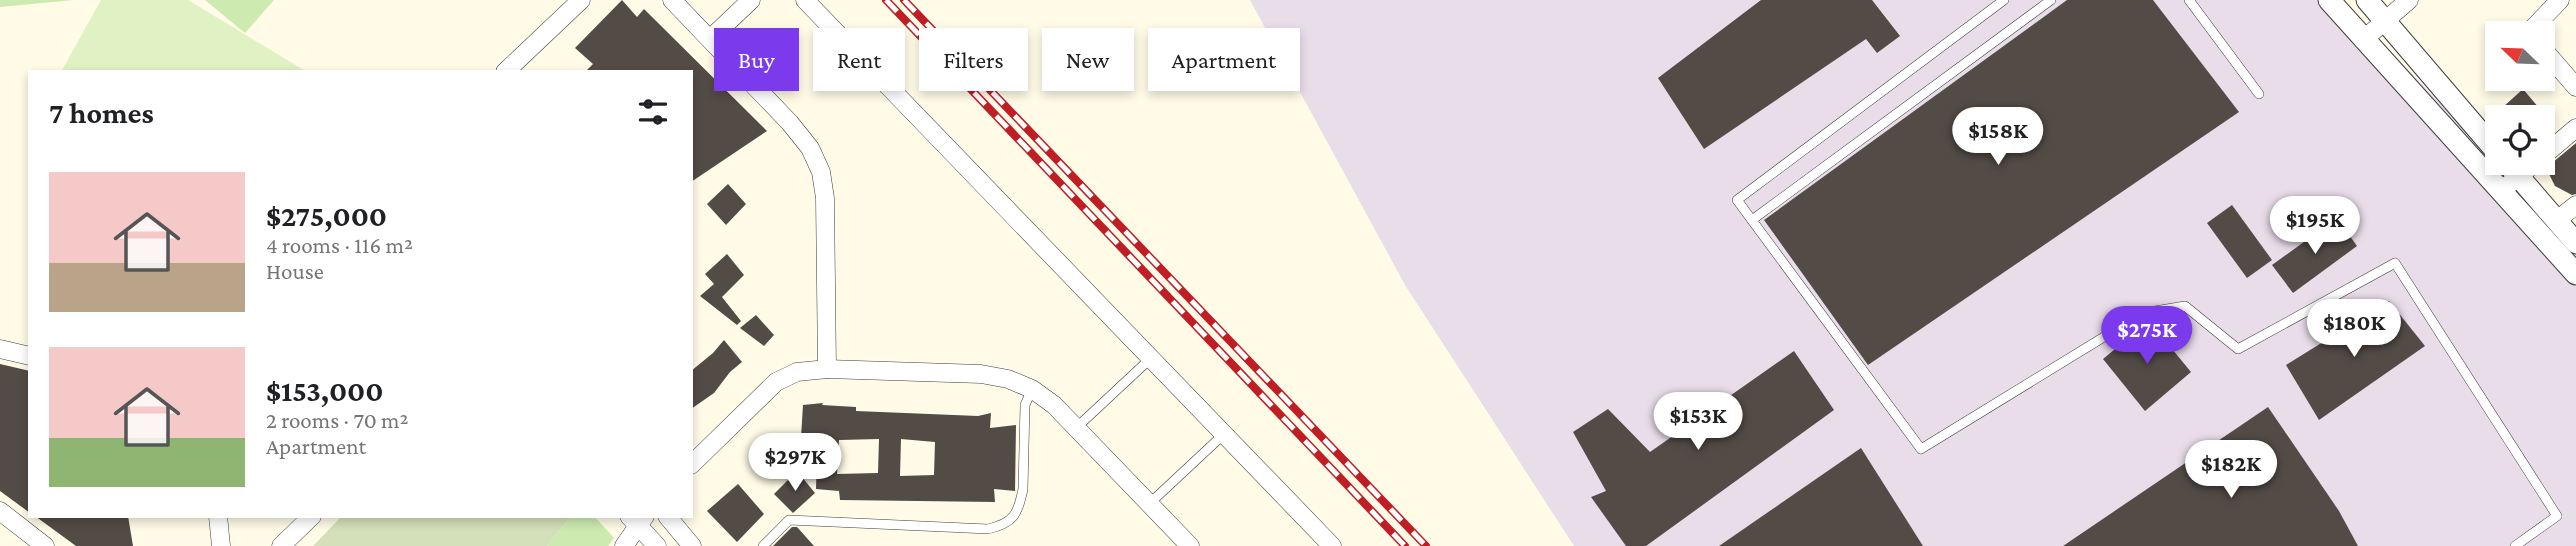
<!DOCTYPE html>
<meta charset="utf-8">
<style>
body{margin:0;font-family:"Crimson Pro",serif;background:#f6f6f6;color:#202124;height:100vh;display:flex;flex-direction:column;font-size:26px;white-space:nowrap}
*{box-sizing:border-box;margin:0}
p{font-size:23px;color:#757577}
.icon{flex:none;width:38px;height:38px;fill:none;stroke:currentColor;stroke-width:2;stroke-linecap:round;stroke-linejoin:round}
.map{position:relative;flex:1;overflow:hidden}
.drawer{position:absolute;left:28px;top:70px;width:665px;height:448px;display:flex;flex-direction:column;background:#fff;border-radius:0px;box-shadow:0 4px 10px #0003}
.drawer>*{flex:none}
.guide{position:absolute;left:714px;top:28px;width:665px;height:63px;display:flex;gap:14px}
.needle{width:46px;rotate:293deg}
.tools{position:absolute;left:2485px;top:21px;display:grid;gap:14px}
.tools a{display:grid;place-items:center;width:70px;height:70px;border-radius:0px;background:#fff;box-shadow:0 4px 10px #0003;font-size:35px}
.price{position:absolute;translate:-50% -60px;padding:0 16px;border-radius:24px;background:#fff;color:#222;font-size:23px;line-height:46px;filter:drop-shadow(0 2px 4px #0008)}
.price::after{content:'';position:absolute;left:50%;top:42px;width:21px;height:16px;margin-left:-10px;background:inherit;clip-path:polygon(0 0,100% 0,50% 100%)}
.price.selected{background:#7c3aed;color:#fff}
ul{padding:0;list-style:none}
li{display:flex;align-items:center;gap:21px;height:175px;padding:0 21px}
li span{display:grid;place-items:center;flex:none;width:196px;height:140px;border-radius:0px;color:#555}
li>.icon{margin-inline-start:auto}
span .icon{width:84px;height:84px;fill:#fffc;stroke-width:1}
li b{font-size:30px}
h2{display:flex;justify-content:space-between;align-items:center;height:84px;padding:0 21px;font-size:30px}
.pill{padding:0 24px;border-radius:0px;background:#fff;box-shadow:0 4px 10px #0003;font-size:24px;line-height:63px}
.pill.selected{background:#7c3aed;color:#fff}
.map>svg:first-child{display:block}
.industrial{fill:#e9ddea}
.green{fill:#cdeab1}
.cemetery{fill:#d3e0b9}
.pitch{fill:#e0f1c3}
.building{fill:#534b46;fill-rule:evenodd}
.lines{fill:none;stroke-linecap:round;stroke-linejoin:round}
.service-casing{stroke:#3d3d3d;stroke-width:10}
.minor-casing{stroke:#3d3d3d;stroke-width:19}
.tertiary-casing{stroke:#3d3d3d;stroke-width:23}
.service{stroke:#fff;stroke-width:9}
.minor{stroke:#fff;stroke-width:18}
.tertiary{stroke:#fff;stroke-width:21}
.rail-casing{stroke:#be1e24;stroke-width:8}
.rail{stroke:#fff;stroke-width:5;stroke-dasharray:16;stroke-linecap:butt}
</style>
<div class="map">
<svg width="2576" height="546" viewBox="0 0 2576 546">
<rect width="100%" height="100%" fill="#fffbe7"/>
<polygon class="industrial" points="1250,0 2341,0 2576,244 2576,546 1574,546 1405,285"/>
<g class="green">
<polygon points="0,0 74,0 0,7"/>
<polygon points="205,0 274,0 245,33"/>
<polygon points="571,516 594,516 614,538 608,546 547,546"/>
</g>
<polygon class="cemetery" points="342,516 571,516 547,546 313,546"/>
<polygon class="pitch" points="101,0 188,0 307,72 61,72"/>
<g class="building">
<polygon points="622,0 637,17 644,9 767,131 691,182 691,72 585,72 593,64 575,48"/>
<polygon points="1761,0 1872,0 1900,36 1877,53 1866,39 1704,149 1658,78"/>
<polygon points="2067,0 2153,0 2239,112 1868,365 1764,220"/>
<polygon points="2523,89 2539,108 2528,117 2492,117"/>
<polygon points="2576,143 2576,194 2572,195 2555,186 2546,168"/>
<polygon points="728,184 746,204 726,225 707,204"/>
<polygon points="2232,205 2272,260 2247,278 2207,223"/>
<polygon points="2337,218 2357,246 2293,293 2272,265"/>
<polygon points="727,254 744,275 722,297 741,321 737,325 700,296 714,284 705,274"/>
<polygon points="2389,301 2425,346 2319,420 2286,365"/>
<polygon points="756,315 774,335 764,346 740,328"/>
<polygon points="2149,321 2191,372 2145,411 2103,359"/>
<polygon points="724,340 742,362 730,372 714,393 691,409 691,371 713,353"/>
<polygon points="1794,351 1834,410 1646,546 1626,546 1591,497 1606,491 1573,432 1608,409 1650,452"/>
<polygon points="0,364 30,371 30,513 0,491"/>
<path d="M 823,403 L 822,405 L 856,407 L 856,411 L 978,416 L 991,413 L 990,428 L 1016,425 L 1015,491 L 994,489 L 995,502 L 840,500 L 839,491 L 816,489 L 817,450 L 831,436 L 801,437 L 803,405 ZM 879,439 L 878,473 L 837,474 L 839,440 ZM 901,439 L 935,442 L 934,475 L 900,476 Z"/>
<polygon points="2268,407 2339,511 2358,546 2063,546"/>
<polygon points="1861,448 1923,546 1719,546"/>
<polygon points="797,471 815,493 793,513 774,494"/>
<polygon points="738,484 764,514 737,542 707,511"/>
<polygon points="35,516 128,516 133,546 76,546"/>
<polygon points="792,527 797,527 814,546 773,546"/>
</g>
<g class="lines">
<defs>
<g id="service">
<polyline points="2004,0 1737,200 1921,449 2143,313 2185,306 2238,349 2395,263 2557,516 2515,546"/>
<polyline points="2189,0 2259,94"/>
<polyline points="1752,220 2051,0"/>
<polyline points="1076,428 1151,358"/>
<polyline points="1149,504 1224,434"/>
<path d="M 763,546 L 789,520 L 988,529 C 1014,523 1018,514 1023,489 L 1025,405 L 1032,389"/>
</g>
<g id="minor">
<polyline points="672,0 790,123 810,148 821,172 825,198 827,369"/>
<polyline points="805,0 1332,546"/>
<polyline points="2531,33 2534,27 2560,0"/>
<polyline points="710,39 751,0"/>
<polyline points="2363,40 2409,0"/>
<polyline points="2543,49 2576,87"/>
<polyline points="505,72 581,0"/>
<polyline points="2543,156 2576,128"/>
<polyline points="2508,185 2535,163"/>
<polyline points="2557,220 2576,205"/>
<polyline points="0,349 30,356"/>
<polyline points="691,465 776,382 797,372 827,369 981,374 1008,379 1032,389 1054,405 1190,546"/>
<polyline points="0,511 45,546"/>
<polyline points="218,516 221,546"/>
<polyline points="629,516 657,546"/>
<polyline points="667,516 692,546"/>
<polyline points="281,546 312,516"/>
<polyline points="624,546 645,516"/>
</g>
<g id="tertiary">
<polyline points="2329,0 2576,274"/>
<polyline points="2367,0 2497,152"/>
<polyline points="2507,163 2576,243"/>
</g>
</defs>
<use href="#service" class="service-casing"/>
<use href="#minor" class="minor-casing"/>
<use href="#tertiary" class="tertiary-casing"/>
<use href="#service" class="service"/>
<use href="#minor" class="minor"/>
<use href="#tertiary" class="tertiary"/>
<defs>
<g id="rail">
<polyline points="886,0 1405,546"/>
<polyline points="904,0 1426,546"/>
</g>
</defs>
<use href="#rail" class="rail-casing"/>
<use href="#rail" class="rail"/>
</g>
</svg>
<div class="tools">
<a><svg class="needle" viewBox="-14 -14 28 28"><path d="M0-13l5 13h-10z" fill="#e53935"/><path d="M0 13l5-13h-10z" fill="#757577"/></svg></a>
<a><svg class="icon" aria-label="locate" viewBox="0 0 24 24"><circle cx="12" cy="12" r="6"/><path d="M12 2v4M12 18v4M2 12h4M18 12h4"/></svg></a>
</div>
<b class="price" style="left:1998px;top:167px">$158K</b>
<b class="price" style="left:2315px;top:256px">$195K</b>
<b class="price" style="left:2354px;top:359px">$180K</b>
<b class="price selected" style="left:2147px;top:366px">$275K</b>
<b class="price" style="left:1698px;top:452px">$153K</b>
<b class="price" style="left:795px;top:493px">$297K</b>
<b class="price" style="left:2231px;top:500px">$182K</b>
<div class="guide">
<a class="pill selected">Buy</a>
<a class="pill">Rent</a>
<a class="pill">Filters</a>
<a class="pill">New</a>
<a class="pill">Apartment</a>
</div>
<section class="drawer">
<h2>7 homes<svg class="icon" aria-label="filters" viewBox="0 0 24 24"><path d="M4 7h16M4 17h16"/><circle cx="9" cy="7" r="2"/><circle cx="15" cy="17" r="2"/></svg></h2>
<ul>
<li><span style="background:linear-gradient(#f6c9c9 65%,#b9a48a 0)"><svg class="icon" aria-label="home" viewBox="0 0 24 24"><path d="M3 11l9-7 9 7M6 9v11h12V9"/></svg></span><div><b>$275,000</b><p>4 rooms · 116 m²</p><p>House</p></div></li>
<li><span style="background:linear-gradient(#f6c9c9 65%,#8fb573 0)"><svg class="icon" aria-label="home" viewBox="0 0 24 24"><path d="M3 11l9-7 9 7M6 9v11h12V9"/></svg></span><div><b>$153,000</b><p>2 rooms · 70 m²</p><p>Apartment</p></div></li>
</ul>
</section>
</div>
